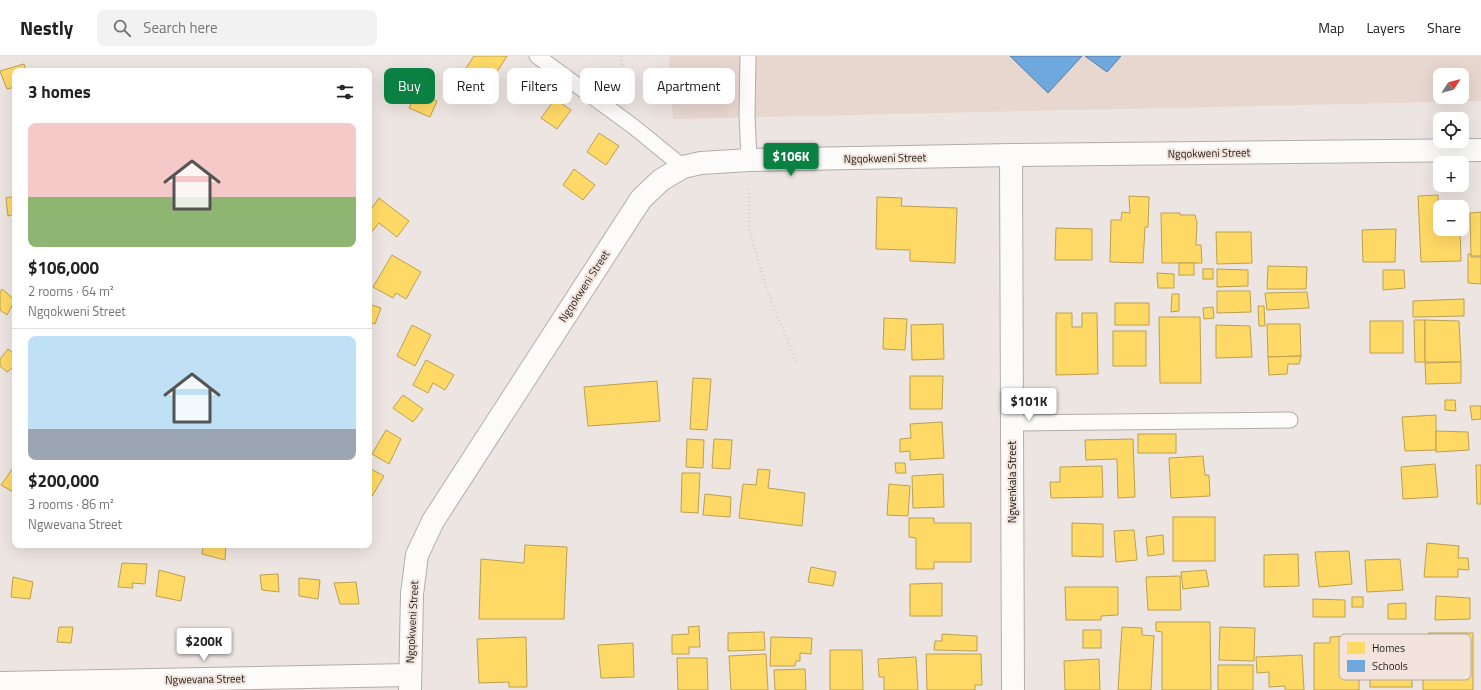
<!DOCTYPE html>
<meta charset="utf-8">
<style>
body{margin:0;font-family:"Titillium Web",sans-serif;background:#f2f2f2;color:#222;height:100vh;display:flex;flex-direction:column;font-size:15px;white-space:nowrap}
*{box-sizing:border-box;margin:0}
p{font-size:13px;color:#767676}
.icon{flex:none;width:22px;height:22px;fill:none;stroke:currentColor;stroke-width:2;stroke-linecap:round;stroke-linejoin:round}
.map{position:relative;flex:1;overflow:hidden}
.drawer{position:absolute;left:12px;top:12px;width:360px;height:480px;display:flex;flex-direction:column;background:#fff;border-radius:8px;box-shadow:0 4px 16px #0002}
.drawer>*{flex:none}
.guide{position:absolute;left:384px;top:12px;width:380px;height:36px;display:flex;gap:8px}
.needle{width:26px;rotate:54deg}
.controls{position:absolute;left:1433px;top:12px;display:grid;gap:8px}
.controls a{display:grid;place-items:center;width:36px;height:36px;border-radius:8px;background:#fff;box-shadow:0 4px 16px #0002;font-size:20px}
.price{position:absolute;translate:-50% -34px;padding:0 9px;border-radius:4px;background:#fff;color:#222;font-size:13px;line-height:26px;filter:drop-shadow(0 1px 2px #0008)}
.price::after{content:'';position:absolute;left:50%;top:24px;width:12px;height:9px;margin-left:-6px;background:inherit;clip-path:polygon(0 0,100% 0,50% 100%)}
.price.on{background:#0b8043;color:#fff}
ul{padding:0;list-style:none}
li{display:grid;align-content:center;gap:8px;height:212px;padding:0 16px}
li+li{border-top:1px solid #e0e0e0}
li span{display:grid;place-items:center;height:124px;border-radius:8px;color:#555}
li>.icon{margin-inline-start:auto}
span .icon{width:72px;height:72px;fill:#fffc;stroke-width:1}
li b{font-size:17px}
h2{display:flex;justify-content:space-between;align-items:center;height:48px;padding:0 16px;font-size:17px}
.tag{padding:0 14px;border-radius:8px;background:#fff;box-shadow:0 4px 16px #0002;font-size:14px;line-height:36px}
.tag.on{background:#0b8043;color:#fff}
header{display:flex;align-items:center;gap:24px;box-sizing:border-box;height:56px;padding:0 20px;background:#fff;border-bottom:1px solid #e0e0e0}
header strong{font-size:19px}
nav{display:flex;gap:22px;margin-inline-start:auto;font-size:14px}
.search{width:280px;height:36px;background:#f2f2f2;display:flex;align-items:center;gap:10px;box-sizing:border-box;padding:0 14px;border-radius:8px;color:#767676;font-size:15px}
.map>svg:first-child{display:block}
.built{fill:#e7d7cf;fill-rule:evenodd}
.homes{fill:#ffd966;stroke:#bca04e}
.schools{fill:#6fa8dc;stroke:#577da1}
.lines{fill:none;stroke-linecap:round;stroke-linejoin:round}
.lane-casing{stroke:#b3adaa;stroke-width:17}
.street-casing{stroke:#b3adaa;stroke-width:24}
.path{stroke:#d2d0ce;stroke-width:2.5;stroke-dasharray:1 3;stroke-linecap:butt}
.lane{stroke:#fcfbfa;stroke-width:15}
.street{stroke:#fcfbfa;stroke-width:22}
.labels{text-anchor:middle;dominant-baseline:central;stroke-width:4;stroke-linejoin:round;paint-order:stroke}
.street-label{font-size:11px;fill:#1f1a17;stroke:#f2e4dc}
.key{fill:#f2e4dc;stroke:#b3a7a1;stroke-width:1}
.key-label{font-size:11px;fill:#1f1a17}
</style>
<header>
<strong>Nestly</strong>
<div class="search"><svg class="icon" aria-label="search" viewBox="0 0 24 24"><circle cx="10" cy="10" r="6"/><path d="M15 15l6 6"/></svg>Search here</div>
<nav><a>Map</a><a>Layers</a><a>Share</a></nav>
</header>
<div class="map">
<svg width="1481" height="634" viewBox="0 0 1481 634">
<rect width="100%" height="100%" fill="#ede5e1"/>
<path class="built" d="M 669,0 L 1481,0 L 1481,45 L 673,63 ZM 1440,19 L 1462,19 L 1462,41 L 1440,41 Z"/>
<g class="homes">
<polygon points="474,0 507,0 490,27 466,12"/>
<polygon points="24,8 26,15 15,15 15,31 7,33 0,15"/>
<polygon points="416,36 437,45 430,61 409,52"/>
<polygon points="555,43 571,54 557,73 541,62"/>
<polygon points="599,77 619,90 606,109 587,96"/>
<polygon points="574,113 595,129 583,144 563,129"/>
<polygon points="1438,139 1440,173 1460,173 1461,205 1421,206 1418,140"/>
<polygon points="15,140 15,158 8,160 6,142"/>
<polygon points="1129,140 1149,141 1148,171 1145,171 1143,207 1110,206 1111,164 1121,164 1122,156 1130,157"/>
<polygon points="877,141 902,142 901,150 957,152 955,207 910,205 910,194 876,193"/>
<polygon points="379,142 409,165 397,181 379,167 369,179 369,156"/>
<polygon points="1481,156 1481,200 1471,200 1470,157"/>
<polygon points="1161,157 1180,157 1180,159 1195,159 1197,166 1196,189 1201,189 1202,207 1162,207"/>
<polygon points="1056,172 1092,173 1092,204 1055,204"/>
<polygon points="1396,173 1395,206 1363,206 1362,174"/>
<polygon points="1216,176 1251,176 1252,207 1217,208"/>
<polygon points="1468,198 1471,198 1471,201 1481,201 1481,228 1468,227"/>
<polygon points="392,199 421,216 406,243 396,237 393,242 373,231"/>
<rect x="1179" y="207" width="15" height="12"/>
<polygon points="1268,210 1307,211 1306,233 1267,233"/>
<rect x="1203" y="213" width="10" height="10"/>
<polygon points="1217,213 1248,214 1248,230 1217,231"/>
<polygon points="1383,214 1404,214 1405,232 1383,234"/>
<polygon points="1157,217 1174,218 1174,232 1158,232"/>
<polygon points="2,233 15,244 7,259 0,254 0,236"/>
<polygon points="1217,235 1250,235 1251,256 1217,257"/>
<polygon points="1307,236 1309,252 1267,254 1265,237"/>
<polygon points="1172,238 1179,238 1179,255 1171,256"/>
<polygon points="1464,243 1464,260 1413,261 1413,245"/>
<rect x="1115" y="247" width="34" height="22"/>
<polygon points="369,248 381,252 375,268 369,266"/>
<polygon points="1258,250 1264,250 1265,270 1259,270"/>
<polygon points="1213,251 1214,262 1204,263 1203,252"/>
<polygon points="1056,257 1072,257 1072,271 1082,271 1082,257 1097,257 1098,318 1056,319"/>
<polygon points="1159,261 1200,261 1201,327 1160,327"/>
<polygon points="884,262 907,263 905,294 883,293"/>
<polygon points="1414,264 1425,264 1425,306 1415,306"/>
<polygon points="1425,264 1459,265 1461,306 1425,306"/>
<rect x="1370" y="265" width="33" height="32"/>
<polygon points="943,268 944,303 912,304 911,269"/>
<polygon points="1267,268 1300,268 1301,300 1268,301"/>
<polygon points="412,269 431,279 415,310 397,300"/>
<polygon points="1216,269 1250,270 1252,301 1216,302"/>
<rect x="1113" y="275" width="33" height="35"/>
<polygon points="8,293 15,299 15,310 7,316 0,310 0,303"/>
<polygon points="1301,300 1299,308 1288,308 1287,318 1269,319 1268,301"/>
<polygon points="426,304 454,319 445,334 433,327 428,337 413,329"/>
<polygon points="1461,306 1461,327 1426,328 1425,307"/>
<polygon points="910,320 943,320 942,353 910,353"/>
<polygon points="693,322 711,323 707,374 690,373"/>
<polygon points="657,325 660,365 588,370 584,331"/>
<polygon points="403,339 423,353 413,366 393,352"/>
<polygon points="1445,344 1455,344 1456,355 1445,354"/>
<polygon points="1470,350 1481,350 1481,363 1472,364"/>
<polygon points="1436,359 1436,394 1405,395 1402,361"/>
<polygon points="942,366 944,402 910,404 910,395 900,396 900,383 911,382 910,368"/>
<polygon points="386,374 401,383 389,408 372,398"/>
<polygon points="1436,375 1468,376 1469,394 1436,396"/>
<rect x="1138" y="378" width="38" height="19"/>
<polygon points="687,383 704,384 703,412 686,411"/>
<polygon points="714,383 732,384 730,413 712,412"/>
<polygon points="1133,383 1135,441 1118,442 1117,403 1086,404 1085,384"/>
<polygon points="1203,400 1205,419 1209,419 1210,440 1171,442 1169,402"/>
<polygon points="895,407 905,407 906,417 896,417"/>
<polygon points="1435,408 1438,441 1403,443 1401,411"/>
<polygon points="1476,409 1481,409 1481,448 1477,448"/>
<polygon points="1102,410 1103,441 1051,442 1050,426 1060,426 1060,411"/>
<polygon points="13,412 15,413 15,437 1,429"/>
<polygon points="369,412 384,420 371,442 369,441"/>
<polygon points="758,413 770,414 768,432 805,437 802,470 739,462 743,428 756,429"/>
<polygon points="682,417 700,417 698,457 681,456"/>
<polygon points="943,418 944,451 913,452 912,420"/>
<polygon points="889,428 910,430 908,460 887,459"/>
<polygon points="705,438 731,441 730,461 703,459"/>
<rect x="1173" y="461" width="42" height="44"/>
<polygon points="909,462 934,462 934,467 971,467 971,506 934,506 934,513 916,513 916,482 909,481"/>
<polygon points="1072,467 1103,468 1103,501 1072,500"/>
<polygon points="1134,474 1137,504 1116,506 1114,475"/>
<polygon points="1163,479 1164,498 1148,500 1146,481"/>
<polygon points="1427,487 1459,490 1458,502 1468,502 1469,514 1458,513 1458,521 1424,521"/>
<polygon points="203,489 226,489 225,504 202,498"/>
<polygon points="525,489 567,491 564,563 479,563 481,503 524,507"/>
<polygon points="1349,495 1352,528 1319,531 1315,496"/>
<polygon points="1298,498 1299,530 1264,531 1264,499"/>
<polygon points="1400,503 1403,534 1367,536 1365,504"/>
<polygon points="122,507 147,508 145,528 132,527 133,532 118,531"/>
<polygon points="811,511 836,516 833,530 808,526"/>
<polygon points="159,514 185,521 181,545 156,540"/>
<polygon points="1206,514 1209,530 1183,533 1181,516"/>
<polygon points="278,518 279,536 262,534 260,519"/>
<polygon points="1180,520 1181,554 1148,554 1146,521"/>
<polygon points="13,521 33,526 30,543 11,541"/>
<polygon points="299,522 320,524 318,543 299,540"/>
<polygon points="356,526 359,548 340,548 334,527"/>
<polygon points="942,527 942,560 910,560 910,528"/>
<polygon points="1065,531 1118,531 1118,559 1101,560 1101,564 1066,564"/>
<polygon points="1436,540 1470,542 1470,563 1435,564"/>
<rect x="1352" y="541" width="11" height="10"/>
<polygon points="1313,543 1345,544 1345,561 1313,561"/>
<polygon points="1406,547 1406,563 1388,563 1388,548"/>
<polygon points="1156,566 1210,566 1211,634 1162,634 1162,576 1156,575"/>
<polygon points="699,570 700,591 689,591 689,598 672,598 672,579 689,578 688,571"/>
<polygon points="59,571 73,571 71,587 57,586"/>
<polygon points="1122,571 1142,572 1142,579 1154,580 1151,634 1118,634"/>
<polygon points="1220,571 1255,572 1254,605 1219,604"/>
<rect x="1083" y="574" width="18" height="18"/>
<polygon points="764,576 765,594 728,595 728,577"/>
<polygon points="1428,577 1473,577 1473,634 1423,634 1423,591 1428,592"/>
<polygon points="942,578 977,580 977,595 934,594 935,585 942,585"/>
<polygon points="1349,580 1349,599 1359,599 1359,634 1314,634 1314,587 1330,587 1330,581"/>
<polygon points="526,581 527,631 509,631 509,626 479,627 477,583"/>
<polygon points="771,581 812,582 811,598 800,597 800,605 796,605 795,610 770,610"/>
<polygon points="633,587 634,621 601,622 598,589"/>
<polygon points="830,594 862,594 863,634 830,634"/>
<polygon points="766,598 768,634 731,634 729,600"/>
<polygon points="926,598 981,598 982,629 975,629 975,634 927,634"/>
<polygon points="1302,599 1304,634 1285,634 1285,630 1269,631 1269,616 1257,617 1256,601"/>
<rect x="1370" y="600" width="42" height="31"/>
<polygon points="916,601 918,634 884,634 884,621 879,621 878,603"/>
<polygon points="677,602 707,602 708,634 678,634"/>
<polygon points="1099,603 1100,634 1065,634 1064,605"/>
<rect x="1218" y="609" width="35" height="25"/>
<polygon points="805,613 806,634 775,634 774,614"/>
</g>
<g class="schools">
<polygon points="1010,0 1082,0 1048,37"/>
<polygon points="1085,0 1121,0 1107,16"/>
</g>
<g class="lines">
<defs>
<g id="lane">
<polyline points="537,0 634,71 683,111"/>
<polyline points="748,0 747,59 749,104"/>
<polyline points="1012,367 1290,364"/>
</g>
<g id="street">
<polyline points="1011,99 1013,634"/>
<polyline points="0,627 409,619"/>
<polyline points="410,634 412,538 417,499 433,465 641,143 661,124 683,111 701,107 749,104 1011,99 1481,94"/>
</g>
</defs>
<use href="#lane" class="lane-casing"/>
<use href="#street" class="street-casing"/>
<g class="path">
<polyline points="621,0 623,18 622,31"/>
<polyline points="749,133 749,173 767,234 797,308"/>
</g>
<use href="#lane" class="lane"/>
<use href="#street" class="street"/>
</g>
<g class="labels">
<g class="street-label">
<text transform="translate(1209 97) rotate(-1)">Ngqokweni Street</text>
<text transform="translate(885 102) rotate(-1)">Ngqokweni Street</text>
<text transform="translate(584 230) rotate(-57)">Ngqokweni Street</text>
<text transform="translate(1012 426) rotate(-90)">Ngwenkala Street</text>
<text transform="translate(412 566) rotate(-87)">Ngqokweni Street</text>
<text transform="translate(205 623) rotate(-1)">Ngwevana Street</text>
</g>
</g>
<rect x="1339" y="578" width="132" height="46" rx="6" class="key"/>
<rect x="1347" y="586" width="18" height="12" fill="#ffd966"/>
<rect x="1347" y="604" width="18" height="12" fill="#6fa8dc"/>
<g class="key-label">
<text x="1372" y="596">Homes</text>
<text x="1372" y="614">Schools</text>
</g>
</svg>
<div class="controls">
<a><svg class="needle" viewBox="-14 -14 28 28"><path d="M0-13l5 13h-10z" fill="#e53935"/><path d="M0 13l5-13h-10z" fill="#767676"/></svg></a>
<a><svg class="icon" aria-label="locate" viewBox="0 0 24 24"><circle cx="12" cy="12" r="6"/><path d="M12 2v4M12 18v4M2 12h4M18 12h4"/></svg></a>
<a>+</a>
<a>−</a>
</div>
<b class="price on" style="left:791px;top:121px">$106K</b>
<b class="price" style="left:1029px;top:366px">$101K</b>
<b class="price" style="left:204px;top:606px">$200K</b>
<div class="guide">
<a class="tag on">Buy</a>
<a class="tag">Rent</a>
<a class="tag">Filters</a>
<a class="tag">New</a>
<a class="tag">Apartment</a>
</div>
<section class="drawer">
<h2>3 homes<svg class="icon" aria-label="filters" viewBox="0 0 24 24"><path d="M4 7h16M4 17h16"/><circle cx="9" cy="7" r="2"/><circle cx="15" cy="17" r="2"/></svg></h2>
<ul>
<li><span style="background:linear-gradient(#f6c9c9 60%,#8fb573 0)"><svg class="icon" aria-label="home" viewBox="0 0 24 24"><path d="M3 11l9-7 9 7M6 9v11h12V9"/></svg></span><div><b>$106,000</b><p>2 rooms · 64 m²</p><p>Ngqokweni Street</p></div></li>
<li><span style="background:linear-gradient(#bfe0f5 75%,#9aa5b1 0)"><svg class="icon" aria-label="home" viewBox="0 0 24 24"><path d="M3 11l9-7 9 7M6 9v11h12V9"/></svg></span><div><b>$200,000</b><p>3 rooms · 86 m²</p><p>Ngwevana Street</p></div></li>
</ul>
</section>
</div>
